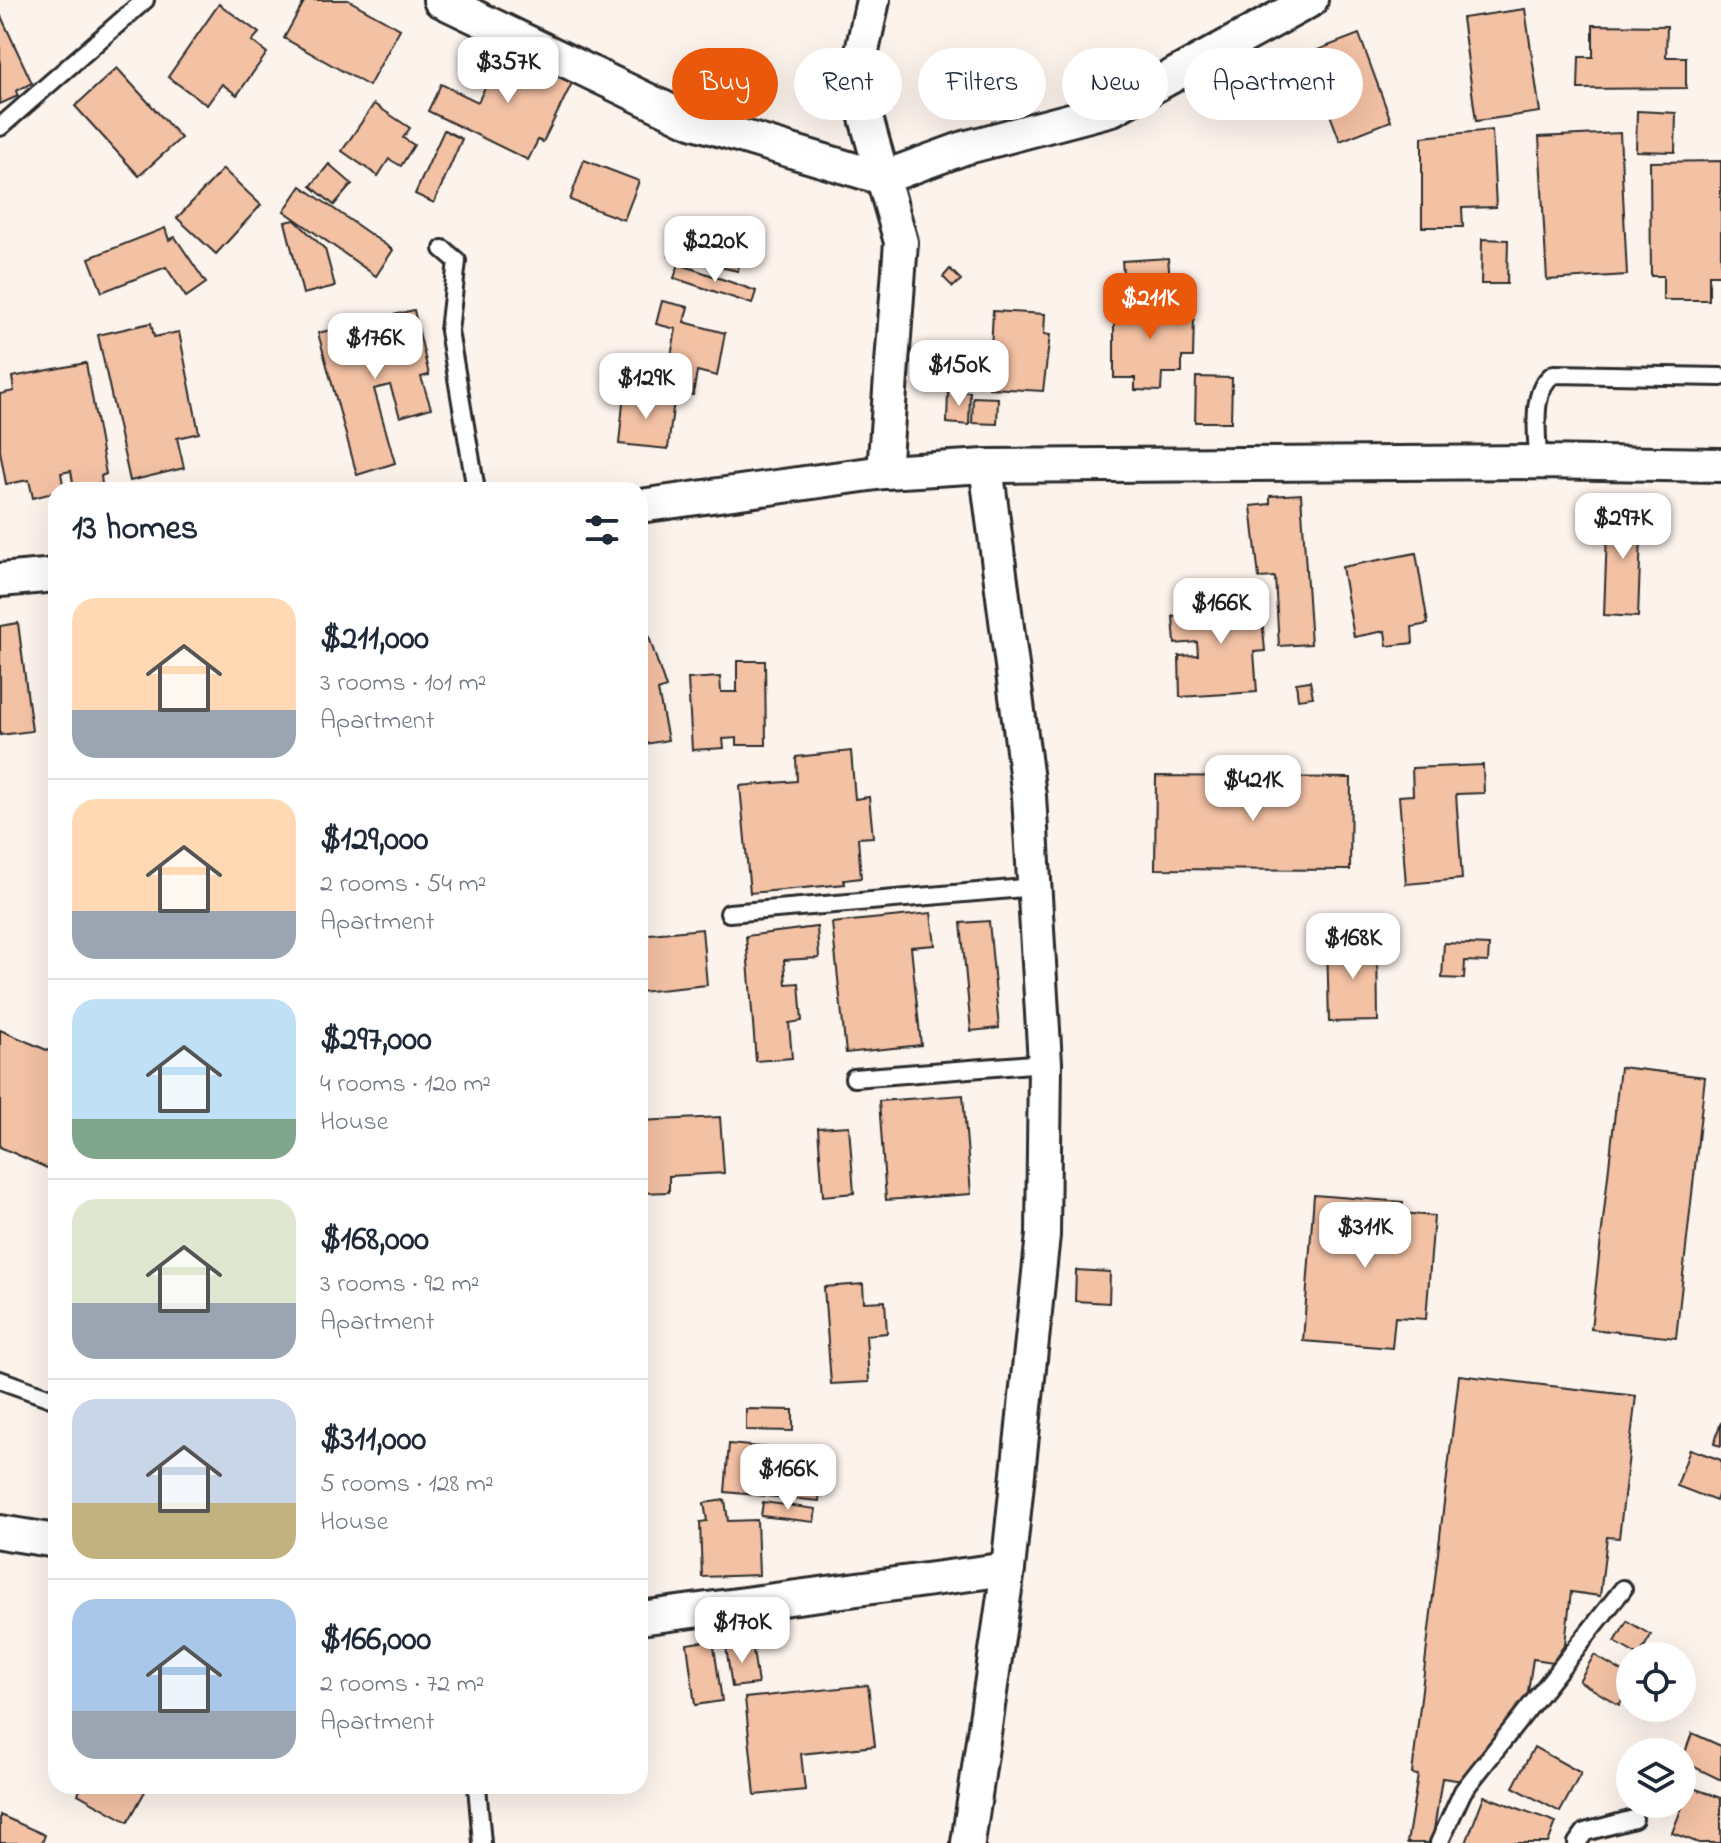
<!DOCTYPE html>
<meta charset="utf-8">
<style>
body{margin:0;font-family:"Indie Flower",sans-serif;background:#f6f6f7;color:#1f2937;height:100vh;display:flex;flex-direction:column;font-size:30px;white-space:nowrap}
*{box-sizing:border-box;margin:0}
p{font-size:26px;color:#747a83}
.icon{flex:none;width:44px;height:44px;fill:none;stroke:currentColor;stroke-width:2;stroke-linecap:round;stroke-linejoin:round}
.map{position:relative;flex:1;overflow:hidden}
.drawer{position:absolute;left:48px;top:482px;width:600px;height:1312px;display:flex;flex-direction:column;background:#fff;border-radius:24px;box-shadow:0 8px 32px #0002}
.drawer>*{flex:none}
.hud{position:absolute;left:672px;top:48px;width:760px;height:72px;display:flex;gap:16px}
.fabs{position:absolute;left:1616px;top:1642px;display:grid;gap:16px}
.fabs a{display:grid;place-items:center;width:80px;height:80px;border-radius:50%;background:#fff;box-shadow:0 8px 32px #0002;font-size:40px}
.price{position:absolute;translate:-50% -68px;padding:0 18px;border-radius:16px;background:#fff;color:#222;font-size:26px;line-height:52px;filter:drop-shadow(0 2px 4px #0008)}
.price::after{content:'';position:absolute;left:50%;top:48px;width:24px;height:18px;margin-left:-12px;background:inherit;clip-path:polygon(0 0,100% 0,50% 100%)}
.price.selected{background:#ea580c;color:#fff}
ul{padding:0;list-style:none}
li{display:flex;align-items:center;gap:24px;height:200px;padding:0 24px}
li+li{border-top:2px solid #e0e1e3}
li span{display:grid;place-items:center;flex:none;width:224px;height:160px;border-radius:24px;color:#555}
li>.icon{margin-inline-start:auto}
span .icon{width:96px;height:96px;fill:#fffc;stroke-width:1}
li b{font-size:34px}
h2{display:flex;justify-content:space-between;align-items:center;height:96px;padding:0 24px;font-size:34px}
.tag{padding:0 28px;border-radius:36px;background:#fff;box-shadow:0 8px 32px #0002;font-size:28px;line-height:72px}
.tag.selected{background:#ea580c;color:#fff}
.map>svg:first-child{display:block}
.building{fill:#f3c1a4;stroke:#2b2b2b;stroke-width:2}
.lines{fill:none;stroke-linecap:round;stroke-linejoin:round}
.service-casing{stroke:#2b2b2b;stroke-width:22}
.minor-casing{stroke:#2b2b2b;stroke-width:38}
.service{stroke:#fff;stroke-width:16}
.minor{stroke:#fff;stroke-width:32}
</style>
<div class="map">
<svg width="1721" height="1843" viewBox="0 0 1721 1843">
<rect width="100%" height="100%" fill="#fdf3ed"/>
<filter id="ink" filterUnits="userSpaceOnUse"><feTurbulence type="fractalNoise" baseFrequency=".0125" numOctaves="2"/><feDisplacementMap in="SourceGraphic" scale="16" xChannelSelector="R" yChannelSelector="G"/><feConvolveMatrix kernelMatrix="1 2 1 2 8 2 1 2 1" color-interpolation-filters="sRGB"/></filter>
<g filter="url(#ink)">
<g class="building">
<polygon points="305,0 348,0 400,29 369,86 284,38"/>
<polygon points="219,4 259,33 252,41 267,53 237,95 222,84 207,105 168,77"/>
<polygon points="1525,9 1540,112 1476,121 1462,18"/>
<polygon points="0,14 32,83 16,91 18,96 0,104"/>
<polygon points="1593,25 1667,26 1666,57 1686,57 1686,88 1578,89 1579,57 1593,57"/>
<polygon points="1359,34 1391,121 1340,141 1307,54"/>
<polygon points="504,49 572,83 543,142 538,140 528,160 428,111 441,84 478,102"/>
<polygon points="117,68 181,138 139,176 75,106"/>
<polygon points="374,104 410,128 403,138 414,145 401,166 389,159 378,176 342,151"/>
<polygon points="1637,111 1676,113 1675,152 1636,151"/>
<polygon points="444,130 462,139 434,203 415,194"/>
<polygon points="1492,130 1496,207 1462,208 1463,227 1422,227 1422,137"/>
<polygon points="1620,133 1627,275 1547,280 1539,137"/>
<polygon points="584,160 639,181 624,220 570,200"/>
<polygon points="1721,161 1721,275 1709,275 1709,300 1663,300 1663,276 1651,276 1650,162"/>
<polygon points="329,164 352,184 334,205 311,186"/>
<polygon points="223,169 261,205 216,254 177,218"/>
<polygon points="301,186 393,250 376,276 284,211"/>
<polygon points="295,220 325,249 335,286 303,294 285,222"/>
<polygon points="165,228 169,240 175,237 206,283 186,297 166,267 102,292 89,258"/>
<polygon points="1482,239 1508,240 1507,284 1481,284"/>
<polygon points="672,242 740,257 738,271 669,256"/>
<polygon points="1168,258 1171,292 1125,295 1122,261"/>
<polygon points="679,264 756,291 752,304 674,278"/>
<polygon points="950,269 961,280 953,287 943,277"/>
<polygon points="662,301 688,307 684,322 725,333 717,376 697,371 693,395 665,390 676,329 656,324"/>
<polygon points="1114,301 1178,301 1178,316 1194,316 1193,357 1182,357 1182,373 1162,373 1161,391 1135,390 1135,378 1114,378"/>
<polygon points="414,310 429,375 421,377 431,408 400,417 390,385 374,389 395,463 357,475 318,333"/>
<polygon points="993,311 1045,314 1044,334 1050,335 1043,391 989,388"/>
<polygon points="151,323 154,337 179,332 199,433 177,438 184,468 130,481 98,335"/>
<polygon points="86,363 106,474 101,476 102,484 74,489 71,471 61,473 64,490 33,498 29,480 6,484 0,451 0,394 14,391 12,377"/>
<polygon points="1196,377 1232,378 1231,422 1195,422"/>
<polygon points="948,391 970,392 969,425 947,423"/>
<polygon points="624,393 674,400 668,449 619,444"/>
<polygon points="973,397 998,398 997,424 972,423"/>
<polygon points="1301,494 1311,644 1279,646 1275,577 1259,578 1251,506 1270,504 1270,496"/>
<polygon points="1608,506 1642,507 1638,617 1604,615"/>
<polygon points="1416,553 1428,624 1412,627 1413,643 1387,646 1385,631 1354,637 1342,567"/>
<polygon points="1260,594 1265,651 1254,652 1257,692 1180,697 1179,656 1198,655 1197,642 1175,644 1173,616 1194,614 1193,600"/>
<polygon points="18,623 32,731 0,735 0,626"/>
<polygon points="648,634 666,688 658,691 668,740 640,745 640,637"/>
<polygon points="737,661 765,661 766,745 737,745 737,738 723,739 724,748 692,750 688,679 720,677 721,692 737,692"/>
<polygon points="1310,681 1313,697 1298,699 1296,683"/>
<polygon points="851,751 855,799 869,797 873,837 858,838 861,878 844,880 845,884 750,893 740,786 797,781 796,757"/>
<polygon points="1483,765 1484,793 1456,794 1462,879 1406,884 1399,796 1413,795 1412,768"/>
<polygon points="1156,776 1351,778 1350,870 1155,869"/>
<polygon points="931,913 935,945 911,947 921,1045 846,1053 832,923"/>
<polygon points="989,921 999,1028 971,1031 961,923"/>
<polygon points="817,927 819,958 784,960 786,984 799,983 802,1021 789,1023 792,1058 756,1061 746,936"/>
<polygon points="702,929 707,985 640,992 640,935"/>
<polygon points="1377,940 1378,1021 1329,1022 1327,941"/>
<polygon points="1444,943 1489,945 1488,962 1465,961 1464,979 1442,978"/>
<polygon points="0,1030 56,1054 56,1172 0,1147"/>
<polygon points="1620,1067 1705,1077 1676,1338 1591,1329"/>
<polygon points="963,1095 971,1194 886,1200 879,1101"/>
<polygon points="720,1117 724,1173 669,1176 669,1192 640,1193 640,1121"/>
<polygon points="849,1126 854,1193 823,1196 818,1128"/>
<polygon points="1314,1195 1403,1202 1402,1213 1434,1216 1426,1319 1395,1317 1392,1348 1303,1341"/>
<polygon points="1076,1270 1110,1272 1109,1303 1075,1301"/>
<polygon points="863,1284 864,1302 885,1301 887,1333 866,1335 869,1382 831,1384 824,1287"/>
<polygon points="1459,1375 1636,1396 1619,1538 1607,1537 1600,1596 1571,1592 1565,1644 1553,1662 1533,1659 1527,1698 1463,1781 1442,1778 1432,1843 1407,1843 1418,1775 1412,1774"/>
<polygon points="746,1409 793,1410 793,1431 746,1430"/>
<polygon points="1721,1422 1721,1446 1714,1444"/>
<polygon points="729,1444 823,1453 819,1501 725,1492"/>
<polygon points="1690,1449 1721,1460 1721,1486 1716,1501 1677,1486"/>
<polygon points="725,1500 728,1521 757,1520 759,1575 702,1577 700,1522 707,1521 704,1503"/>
<polygon points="763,1502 816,1509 814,1522 761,1516"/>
<polygon points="1627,1621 1651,1635 1639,1656 1615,1642"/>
<polygon points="713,1640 722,1701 695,1705 687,1644"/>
<polygon points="752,1643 758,1684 732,1687 726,1647"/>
<polygon points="1594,1655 1630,1676 1630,1687 1619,1705 1579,1681"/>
<polygon points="868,1685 875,1746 801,1754 805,1790 755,1795 745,1698"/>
<polygon points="1692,1733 1721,1746 1721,1780 1682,1761"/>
<polygon points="1534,1747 1581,1773 1560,1812 1513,1787"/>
<polygon points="82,1786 148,1786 128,1822 78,1794"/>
<polygon points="1690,1787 1721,1798 1721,1843 1699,1843 1672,1833"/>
<polygon points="1484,1796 1556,1822 1548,1843 1466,1843"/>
<polygon points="0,1815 45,1835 42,1843 0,1843"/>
</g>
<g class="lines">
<defs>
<g id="service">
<polyline points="0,127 145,0"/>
<polyline points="443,249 457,261 449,331 476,490"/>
<path d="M 1538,462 C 1538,435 1529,390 1554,374 L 1721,377"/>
<polyline points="729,913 1035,887"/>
<polyline points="854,1078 1045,1063"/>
<polyline points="0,1380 56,1400"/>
<polyline points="477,1786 482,1843"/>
<polyline points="1439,1843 1463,1791 1623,1589"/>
<polyline points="1577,1843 1585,1832 1634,1819"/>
</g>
<g id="minor">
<polyline points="440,0 691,121 882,178 964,148 1112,109 1311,0"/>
<polyline points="873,0 858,70 859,93 901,242 884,472"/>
<polyline points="640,506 884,472 986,466 1538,462 1721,465"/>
<polyline points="0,580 56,575"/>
<polyline points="0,1532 56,1541"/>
<polyline points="640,1618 1008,1569"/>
<polyline points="968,1843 1008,1569 1043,1235 1045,1063 1029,796 986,466"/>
</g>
</defs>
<use href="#service" class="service-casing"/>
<use href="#minor" class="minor-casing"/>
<use href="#service" class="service"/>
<use href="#minor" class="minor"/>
</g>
</g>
</svg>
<div class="fabs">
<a><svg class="icon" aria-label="locate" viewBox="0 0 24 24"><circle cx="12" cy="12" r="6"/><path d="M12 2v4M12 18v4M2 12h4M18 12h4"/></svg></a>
<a><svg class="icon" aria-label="layers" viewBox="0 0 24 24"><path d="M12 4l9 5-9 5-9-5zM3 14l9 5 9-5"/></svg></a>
</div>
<b class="price" style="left:508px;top:105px">$357K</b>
<b class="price" style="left:715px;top:284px">$220K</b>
<b class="price selected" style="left:1150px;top:341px">$211K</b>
<b class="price" style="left:375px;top:381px">$176K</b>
<b class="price" style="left:959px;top:408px">$150K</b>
<b class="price" style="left:646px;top:421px">$129K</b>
<b class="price" style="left:1623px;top:561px">$297K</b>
<b class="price" style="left:1221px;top:646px">$166K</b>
<b class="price" style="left:1253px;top:823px">$421K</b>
<b class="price" style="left:1353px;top:981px">$168K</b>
<b class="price" style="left:1365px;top:1270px">$311K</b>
<b class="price" style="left:788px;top:1512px">$166K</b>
<b class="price" style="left:742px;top:1665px">$170K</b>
<div class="hud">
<a class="tag selected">Buy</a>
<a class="tag">Rent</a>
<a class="tag">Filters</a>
<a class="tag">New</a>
<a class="tag">Apartment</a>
</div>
<section class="drawer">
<h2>13 homes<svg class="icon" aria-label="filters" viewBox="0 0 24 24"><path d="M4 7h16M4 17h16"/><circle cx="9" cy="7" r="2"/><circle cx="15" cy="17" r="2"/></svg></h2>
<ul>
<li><span style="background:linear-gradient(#ffd9b3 70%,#9aa5b1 0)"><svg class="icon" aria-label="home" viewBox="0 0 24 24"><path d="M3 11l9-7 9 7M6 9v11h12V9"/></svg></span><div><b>$211,000</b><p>3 rooms · 101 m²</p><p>Apartment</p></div></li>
<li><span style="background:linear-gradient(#ffd9b3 70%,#9aa5b1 0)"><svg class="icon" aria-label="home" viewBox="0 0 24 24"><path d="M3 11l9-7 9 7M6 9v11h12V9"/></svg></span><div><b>$129,000</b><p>2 rooms · 54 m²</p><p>Apartment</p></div></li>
<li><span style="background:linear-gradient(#bfe0f5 75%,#7fa58c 0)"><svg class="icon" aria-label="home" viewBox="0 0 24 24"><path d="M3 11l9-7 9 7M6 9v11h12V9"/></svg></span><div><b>$297,000</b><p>4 rooms · 120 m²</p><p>House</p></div></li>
<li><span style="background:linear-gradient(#dfe7d0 65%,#9aa5b1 0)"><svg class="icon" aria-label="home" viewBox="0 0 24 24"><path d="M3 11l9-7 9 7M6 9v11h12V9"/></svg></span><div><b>$168,000</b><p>3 rooms · 92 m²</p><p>Apartment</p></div></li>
<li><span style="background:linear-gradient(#c9d6e8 65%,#c2b280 0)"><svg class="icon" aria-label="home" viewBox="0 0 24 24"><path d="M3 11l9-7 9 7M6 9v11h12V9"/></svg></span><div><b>$311,000</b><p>5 rooms · 128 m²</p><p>House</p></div></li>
<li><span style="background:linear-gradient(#a9c7e8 70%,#9aa5b1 0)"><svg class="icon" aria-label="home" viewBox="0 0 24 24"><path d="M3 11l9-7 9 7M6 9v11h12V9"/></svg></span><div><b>$166,000</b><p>2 rooms · 72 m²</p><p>Apartment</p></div></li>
</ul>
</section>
</div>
